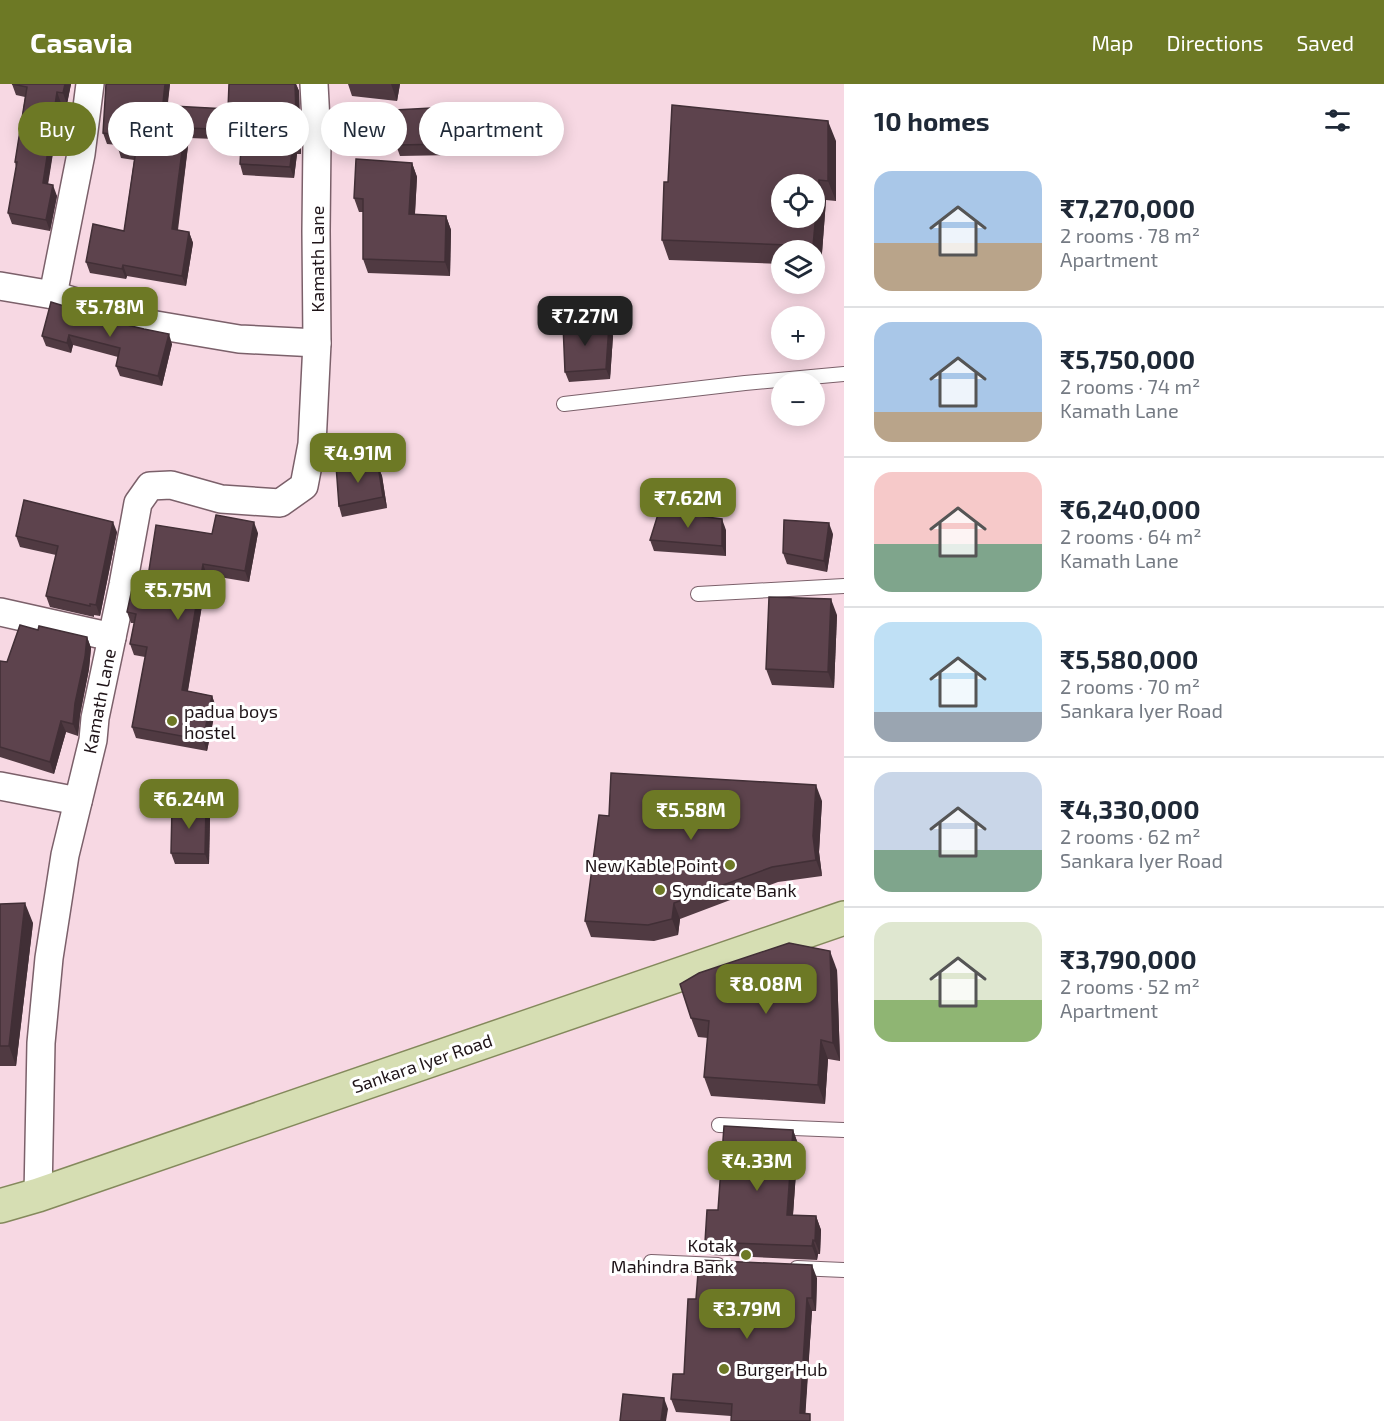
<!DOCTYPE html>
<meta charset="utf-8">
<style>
body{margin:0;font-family:"Exo 2",sans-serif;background:#f2f2f3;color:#1f2937;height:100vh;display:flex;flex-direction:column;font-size:22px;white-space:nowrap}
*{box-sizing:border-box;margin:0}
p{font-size:20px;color:#747a83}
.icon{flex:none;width:33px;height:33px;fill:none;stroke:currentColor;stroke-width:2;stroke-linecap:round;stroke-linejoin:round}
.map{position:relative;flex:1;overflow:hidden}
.drawer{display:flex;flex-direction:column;background:#fff;width:540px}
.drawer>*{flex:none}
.hud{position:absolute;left:18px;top:18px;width:570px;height:54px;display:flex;gap:12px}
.controls{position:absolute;left:771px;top:90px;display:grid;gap:12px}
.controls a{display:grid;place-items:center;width:54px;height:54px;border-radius:50%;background:#fff;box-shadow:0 3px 15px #0003;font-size:30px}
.price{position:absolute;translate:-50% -51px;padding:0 14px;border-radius:12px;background:#6d7925;color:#fff;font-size:20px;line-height:39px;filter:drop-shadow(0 2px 3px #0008)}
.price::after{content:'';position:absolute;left:50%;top:36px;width:18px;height:14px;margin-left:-9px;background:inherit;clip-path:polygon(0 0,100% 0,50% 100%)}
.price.current{background:#222;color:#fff}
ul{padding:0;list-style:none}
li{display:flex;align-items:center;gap:18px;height:150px;padding:0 30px}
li+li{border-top:2px solid #e0e1e3}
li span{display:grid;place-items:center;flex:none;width:168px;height:120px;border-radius:18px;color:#555}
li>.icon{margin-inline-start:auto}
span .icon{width:72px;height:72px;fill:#fffc;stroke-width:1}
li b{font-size:26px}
h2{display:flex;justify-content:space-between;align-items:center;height:72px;padding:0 30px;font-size:26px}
.pill{padding:0 21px;border-radius:27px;background:#fff;box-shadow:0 3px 15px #0003;font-size:21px;line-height:54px}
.pill.current{background:#6d7925;color:#fff}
header{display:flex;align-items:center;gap:36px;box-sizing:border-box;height:84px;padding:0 30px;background:#6d7925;color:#fff}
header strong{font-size:28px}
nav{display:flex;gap:33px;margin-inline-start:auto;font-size:21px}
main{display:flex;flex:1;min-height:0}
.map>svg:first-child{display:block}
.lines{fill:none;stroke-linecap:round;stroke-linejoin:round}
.service-casing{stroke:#7b606a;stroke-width:16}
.minor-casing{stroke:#7b606a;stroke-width:30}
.primary-casing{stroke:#84895c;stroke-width:36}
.service{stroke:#fff;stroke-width:14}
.minor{stroke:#fff;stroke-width:27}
.primary{stroke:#d6deb3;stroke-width:33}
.wall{fill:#503a42}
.shaded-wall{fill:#412f36}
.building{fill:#5d434d;stroke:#412f36;stroke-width:1.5;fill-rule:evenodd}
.poi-dot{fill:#6d7925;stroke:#fff;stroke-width:2}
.labels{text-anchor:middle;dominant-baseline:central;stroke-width:6;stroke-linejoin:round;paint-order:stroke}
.street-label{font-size:18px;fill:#1f1418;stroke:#fff}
.poi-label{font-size:18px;fill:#1f1418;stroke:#fff;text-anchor:start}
</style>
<header>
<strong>Casavia</strong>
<nav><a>Map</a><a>Directions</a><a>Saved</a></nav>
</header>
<main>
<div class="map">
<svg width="844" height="1337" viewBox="0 0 844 1337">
<rect width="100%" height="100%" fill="#f7d8e3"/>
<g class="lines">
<defs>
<g id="service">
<polyline points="564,320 745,299 844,290"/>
<polyline points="698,510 844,502"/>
<polyline points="719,1041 844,1046"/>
<polyline points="651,1178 718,1181"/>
<polyline points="797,1184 844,1186"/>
</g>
<g id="minor">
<polyline points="0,202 53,211 150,240 239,255 317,259"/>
<polyline points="53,211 81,70 90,0"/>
<polyline points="0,528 112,553"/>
<polyline points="0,702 78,717"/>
<polyline points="38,1111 41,959 49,874 65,771 93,656 95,634 123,501 138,419 150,402 171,401 221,415 280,419 304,402 312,360 317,259 316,147 317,56 314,0"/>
</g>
<polyline id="primary" points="0,1122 38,1111 844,834"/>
</defs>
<use href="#service" class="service-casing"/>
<use href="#minor" class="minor-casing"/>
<use href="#primary" class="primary-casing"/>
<use href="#service" class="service"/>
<use href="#minor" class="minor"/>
<use href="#primary" class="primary"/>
</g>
<g class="wall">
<polygon points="12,0 71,0 67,20 61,19 48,101 57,112 50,147 12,140 8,129 16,83 15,78 25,13 16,11"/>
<polygon points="170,0 168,19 173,22 228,25 229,0 296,0 299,7 301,70 297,70 294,94 243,91 240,80 241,56 189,54 178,146 189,148 193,159 186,202 127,192 126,195 90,189 86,178 124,147 134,76 121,74 118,64 118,61 107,60 103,49"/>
<polygon points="348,0 400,0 397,17 352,12"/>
<polygon points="450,23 454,34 453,71 400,72 396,61"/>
<polygon points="836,57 836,117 826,116 821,182 814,181 814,166 782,166 782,180 669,176 662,156 668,98"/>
<polygon points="412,79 417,93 415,130 446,132 451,146 450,192 368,189 363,175 363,128 359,128 354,114"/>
<polygon points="78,230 172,260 162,302 120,292 116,282 118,273 73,261 71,269 46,262 42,252"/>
<polygon points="609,241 613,252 610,295 569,298 565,288"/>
<polygon points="378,382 382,392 387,424 342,433 339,422"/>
<polygon points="726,446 726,472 654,467 650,456"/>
<polygon points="117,448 100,532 94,531 94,533 50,523 46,512 56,471 20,463 16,452"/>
<polygon points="258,449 249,498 207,491 188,607 212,612 216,623 207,667 136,654 132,643 145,573 134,571 130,560 134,539 131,539 127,528 147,499 212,450"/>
<polygon points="833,450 827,488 787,480 783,469"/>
<polygon points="837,531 834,604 772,601 766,585"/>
<polygon points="38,546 87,553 91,564 89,585 80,631 78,652 66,648 54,690 0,673 0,577 7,578"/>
<polygon points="822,717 819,768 822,792 778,798 680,835 678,851 654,857 591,853 585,837 609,732"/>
<polygon points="210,733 209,780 175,780 171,769"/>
<polygon points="0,820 33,839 16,982 0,982"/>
<polygon points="837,886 840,977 828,975 825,1020 711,1012 704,993 708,954 698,953 691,934"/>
<polygon points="793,1046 798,1060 793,1131 816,1132 821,1146 820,1170 818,1170 817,1176 710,1171 705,1158 718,1126"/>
<polygon points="817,1194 816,1227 812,1227 805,1330 731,1332 676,1328 671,1315 684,1290 696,1215"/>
</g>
<g class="shaded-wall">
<polygon points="65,0 71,0 67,20 63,9"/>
<polygon points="165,0 170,0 166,29 163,19"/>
<polygon points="295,0 296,0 299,7 301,70 297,60"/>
<polygon points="391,0 400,0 397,17"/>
<polygon points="57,8 61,19 46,110 43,99"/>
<polygon points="450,23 454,34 453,71 449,60"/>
<polygon points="828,37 836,57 836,117 828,97"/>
<polygon points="185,44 189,54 176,156 172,145"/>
<polygon points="293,59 297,70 294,94 290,83"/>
<polygon points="412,79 417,93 414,144 409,130"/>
<polygon points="819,96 826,116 821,182 813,162"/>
<polygon points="53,101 57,112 50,147 46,136"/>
<polygon points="446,132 451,146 450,192 445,178"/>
<polygon points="189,148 193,159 186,202 182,192"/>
<polygon points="123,181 127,192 126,195 122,185"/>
<polygon points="609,241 613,252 610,295 606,285"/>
<polygon points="169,250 172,260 162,302 158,292"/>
<polygon points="69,251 73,261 71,269 67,259"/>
<polygon points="378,382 382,392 387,424 383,413"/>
<polygon points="722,435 726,446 726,472 722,462"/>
<polygon points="113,438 117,448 100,532 96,521"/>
<polygon points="254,438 258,449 249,498 245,487"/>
<polygon points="829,439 833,450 827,488 824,477"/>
<polygon points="203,480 207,491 186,617 182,606"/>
<polygon points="831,515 837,531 834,604 828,588"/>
<polygon points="87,553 91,564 89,585 80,631 78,652 73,640 75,619"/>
<polygon points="212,612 216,623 207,667 203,656"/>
<polygon points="61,637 66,648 54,690 50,678"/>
<polygon points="816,701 822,717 819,768 822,792 816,776 813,752"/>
<polygon points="206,722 210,733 209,780 205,770"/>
<polygon points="25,819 33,839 16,982 9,962"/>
<polygon points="674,819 680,835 678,851 672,835"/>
<polygon points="830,867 837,886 840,977 833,959"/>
<polygon points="821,956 828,975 825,1020 818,1001"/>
<polygon points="793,1046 798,1060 792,1144 787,1131"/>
<polygon points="816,1132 821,1146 820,1170 815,1157"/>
<polygon points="813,1156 818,1170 817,1176 812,1162"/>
<polygon points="812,1181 817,1194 816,1227 812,1214"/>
<polygon points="807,1214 812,1227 805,1337 800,1329"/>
<polygon points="664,1314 668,1325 666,1337 661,1337"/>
</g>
<g class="building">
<polygon points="12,0 65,0 63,9 57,8 43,99 53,101 46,136 8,129 17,78 15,78 27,3"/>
<polygon points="106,0 165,0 163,19 172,20 172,22 228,25 229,0 295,0 297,60 293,59 290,83 240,80 242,46 185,44 172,145 189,148 182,192 123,181 122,185 86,178 93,140 124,147 136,66 118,64 118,51 103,49"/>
<path d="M 672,21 L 828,37 L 828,97 L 819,96 L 813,162 L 662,156 L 664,98 L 668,98 ZM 782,100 L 814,100 L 814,134 L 782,134 Z"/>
<polygon points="450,23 449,60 396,61 395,26"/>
<polygon points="356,75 412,79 409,130 446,132 445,178 363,175 363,115 354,114"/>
<polygon points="51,218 77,226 76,229 144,245 169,250 158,292 116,282 120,264 69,251 67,259 42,252"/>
<polygon points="563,240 609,241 606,285 565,288"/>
<polygon points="336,381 378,382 383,413 339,422"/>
<polygon points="24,416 113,438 96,521 90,520 90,522 46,512 58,462 16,452"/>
<polygon points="659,427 722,435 722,462 650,456"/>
<polygon points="216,431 254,438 245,487 203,480 182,606 212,612 203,656 132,643 147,563 130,560 136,530 127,528 134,496 147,499 156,441 212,450"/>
<polygon points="784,436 829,439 824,477 783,469"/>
<polygon points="769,513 831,515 828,588 766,585"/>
<polygon points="20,541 38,546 39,542 87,553 85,573 75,619 73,640 61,637 50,678 0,663 0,577 7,578"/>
<polygon points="611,689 816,701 813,752 816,776 772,783 674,819 672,835 648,841 585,837 599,731 609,732"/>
<polygon points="172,722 206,722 205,770 171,769"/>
<polygon points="25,819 9,962 0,962 0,820"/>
<polygon points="789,859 830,867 833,959 821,956 818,1001 704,993 709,937 691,934 680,900 699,889"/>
<polygon points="724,1042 793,1046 787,1131 816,1132 815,1157 813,1156 812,1162 705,1158 707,1126 718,1126"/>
<polygon points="699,1176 812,1181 812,1214 807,1214 800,1329 810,1330 810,1337 731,1337 732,1320 671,1315 673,1290 684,1290 688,1215 696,1215"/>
<polygon points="623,1310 664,1314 661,1337 620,1337"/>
</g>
<g class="poi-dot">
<circle cx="172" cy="637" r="6"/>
<circle cx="730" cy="781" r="6"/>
<circle cx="660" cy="806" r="6"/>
<circle cx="746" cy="1171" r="6"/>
<circle cx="724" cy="1285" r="6"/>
</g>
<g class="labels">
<g class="street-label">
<text transform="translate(317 175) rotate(-90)">Kamath Lane</text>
<text transform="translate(99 617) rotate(-79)">Kamath Lane</text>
<text transform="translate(422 979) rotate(-19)">Sankara Iyer Road</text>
</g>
<g class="poi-label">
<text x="184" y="627">padua boys<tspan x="184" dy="21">hostel</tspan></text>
<text x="718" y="781" text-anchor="end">New Kable Point</text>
<text x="672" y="806">Syndicate Bank</text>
<text x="734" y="1161" text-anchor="end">Kotak<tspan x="734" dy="21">Mahindra Bank</tspan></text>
<text x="736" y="1285">Burger Hub</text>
</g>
</g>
</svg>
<div class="controls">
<a><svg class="icon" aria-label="locate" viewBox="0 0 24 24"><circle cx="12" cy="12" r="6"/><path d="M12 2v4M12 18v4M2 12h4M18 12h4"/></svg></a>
<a><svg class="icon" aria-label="layers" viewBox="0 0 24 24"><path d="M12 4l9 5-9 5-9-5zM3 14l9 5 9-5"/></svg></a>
<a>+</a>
<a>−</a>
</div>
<b class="price" style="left:110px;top:254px">₹5.78M</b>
<b class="price current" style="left:585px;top:263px">₹7.27M</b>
<b class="price" style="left:358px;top:400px">₹4.91M</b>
<b class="price" style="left:688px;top:445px">₹7.62M</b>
<b class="price" style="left:178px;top:537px">₹5.75M</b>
<b class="price" style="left:189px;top:746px">₹6.24M</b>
<b class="price" style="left:691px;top:757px">₹5.58M</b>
<b class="price" style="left:766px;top:931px">₹8.08M</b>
<b class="price" style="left:757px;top:1108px">₹4.33M</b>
<b class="price" style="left:747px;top:1256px">₹3.79M</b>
<div class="hud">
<a class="pill current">Buy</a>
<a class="pill">Rent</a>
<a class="pill">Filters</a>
<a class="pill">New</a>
<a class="pill">Apartment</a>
</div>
</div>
<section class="drawer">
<h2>10 homes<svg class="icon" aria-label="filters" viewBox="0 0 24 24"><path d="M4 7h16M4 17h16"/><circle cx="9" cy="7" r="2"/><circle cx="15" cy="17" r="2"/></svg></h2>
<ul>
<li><span style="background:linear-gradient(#a9c7e8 60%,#b9a48a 0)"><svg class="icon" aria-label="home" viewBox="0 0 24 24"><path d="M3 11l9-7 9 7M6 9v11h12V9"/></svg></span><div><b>₹7,270,000</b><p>2 rooms · 78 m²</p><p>Apartment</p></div></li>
<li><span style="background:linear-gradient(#a9c7e8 75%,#b9a48a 0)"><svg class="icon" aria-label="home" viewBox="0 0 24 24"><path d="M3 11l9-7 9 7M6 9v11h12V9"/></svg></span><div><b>₹5,750,000</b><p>2 rooms · 74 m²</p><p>Kamath Lane</p></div></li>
<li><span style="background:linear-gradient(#f6c9c9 60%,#7fa58c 0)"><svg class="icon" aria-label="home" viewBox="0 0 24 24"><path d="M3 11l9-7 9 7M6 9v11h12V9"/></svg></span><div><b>₹6,240,000</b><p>2 rooms · 64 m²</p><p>Kamath Lane</p></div></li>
<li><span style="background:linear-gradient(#bfe0f5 75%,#9aa5b1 0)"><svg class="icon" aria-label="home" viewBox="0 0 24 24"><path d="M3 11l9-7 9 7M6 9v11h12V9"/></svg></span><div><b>₹5,580,000</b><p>2 rooms · 70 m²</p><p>Sankara Iyer Road</p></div></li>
<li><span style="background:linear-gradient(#c9d6e8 65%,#7fa58c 0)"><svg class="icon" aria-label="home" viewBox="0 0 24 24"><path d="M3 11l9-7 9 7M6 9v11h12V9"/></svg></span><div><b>₹4,330,000</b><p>2 rooms · 62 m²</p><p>Sankara Iyer Road</p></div></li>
<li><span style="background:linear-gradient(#dfe7d0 65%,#8fb573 0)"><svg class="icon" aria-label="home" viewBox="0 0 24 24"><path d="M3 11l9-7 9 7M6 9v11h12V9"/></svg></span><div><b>₹3,790,000</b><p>2 rooms · 52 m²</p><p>Apartment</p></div></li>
</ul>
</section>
</main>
